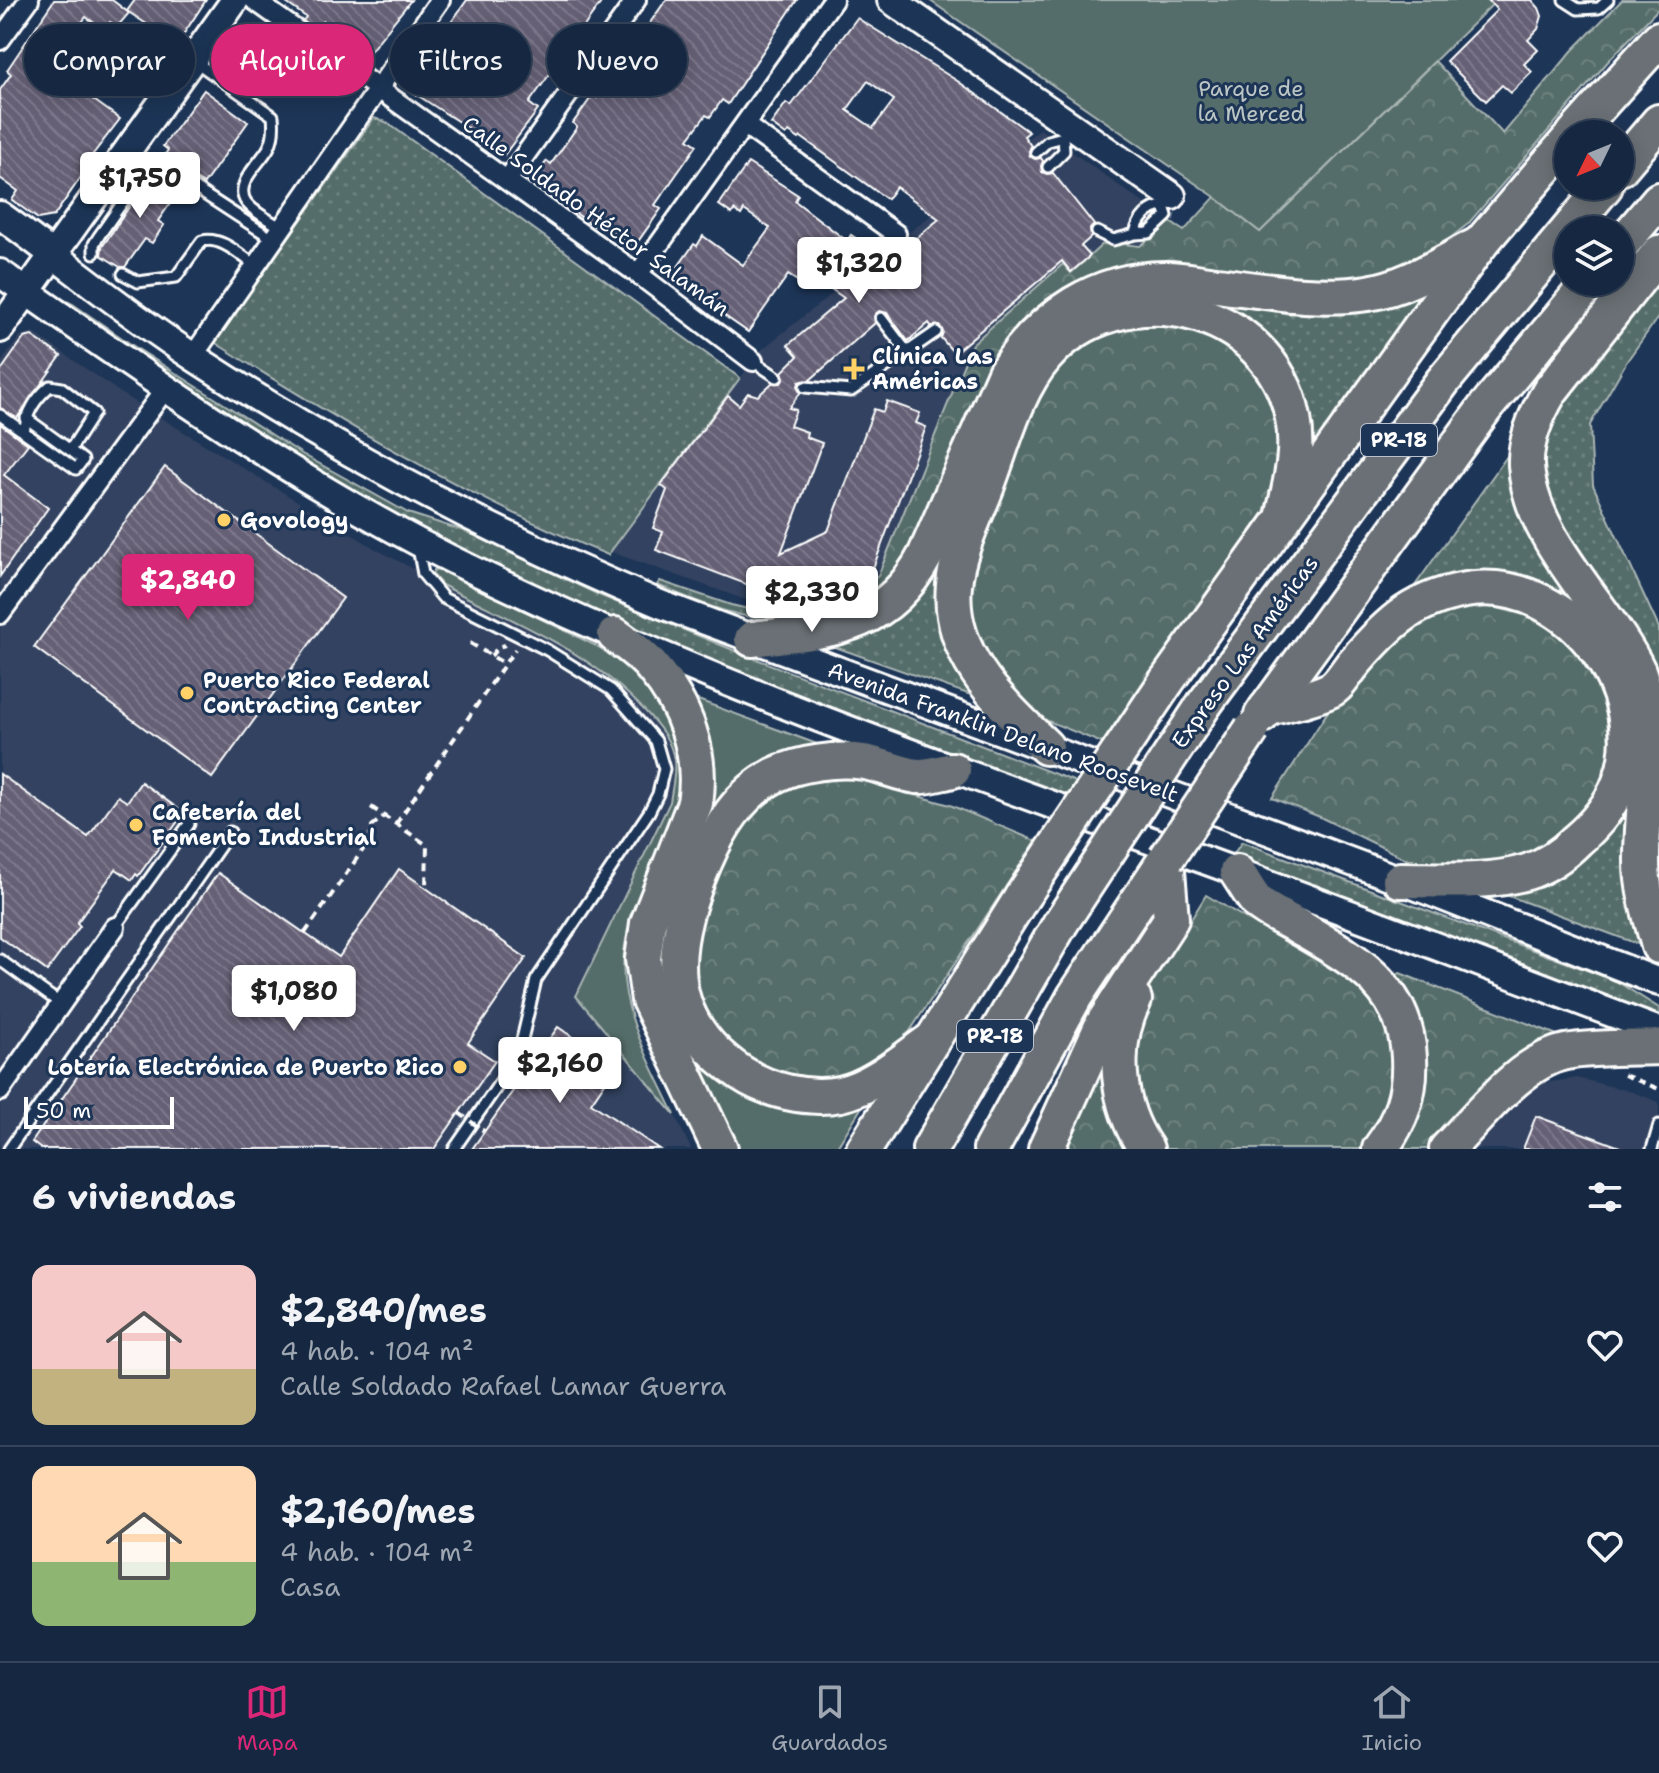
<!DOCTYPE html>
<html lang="es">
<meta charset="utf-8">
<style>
body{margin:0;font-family:"Shantell Sans",sans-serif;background:#23344c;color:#f1f3f6;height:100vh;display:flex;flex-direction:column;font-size:30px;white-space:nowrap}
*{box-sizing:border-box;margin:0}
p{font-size:26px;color:#9ea6b1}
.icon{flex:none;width:44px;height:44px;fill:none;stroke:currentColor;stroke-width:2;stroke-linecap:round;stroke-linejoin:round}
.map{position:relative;height:1149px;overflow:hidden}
.details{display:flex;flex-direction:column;background:#162841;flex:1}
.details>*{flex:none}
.hud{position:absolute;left:24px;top:24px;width:800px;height:72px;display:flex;gap:16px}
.needle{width:52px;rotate:227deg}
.controls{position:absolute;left:1554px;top:120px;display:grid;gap:16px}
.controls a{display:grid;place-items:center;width:80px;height:80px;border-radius:50%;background:#162841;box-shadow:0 4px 20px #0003,0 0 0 2px #35445a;font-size:40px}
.scale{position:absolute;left:24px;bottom:20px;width:150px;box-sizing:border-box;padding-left:8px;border:4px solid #fff;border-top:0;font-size:22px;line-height:28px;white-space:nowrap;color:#fff;-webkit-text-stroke:6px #1d3557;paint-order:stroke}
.price{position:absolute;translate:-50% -68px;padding:0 18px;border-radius:8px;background:#fff;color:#222;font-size:26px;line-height:52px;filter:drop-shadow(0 2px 4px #0008)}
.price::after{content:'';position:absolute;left:50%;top:48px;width:24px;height:18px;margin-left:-12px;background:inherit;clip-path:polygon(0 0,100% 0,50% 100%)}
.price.selected{background:#db2777;color:#fff}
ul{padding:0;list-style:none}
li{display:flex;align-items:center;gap:24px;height:200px;padding:0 32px}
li+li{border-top:2px solid #35445a}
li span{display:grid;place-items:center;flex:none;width:224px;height:160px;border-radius:16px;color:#555}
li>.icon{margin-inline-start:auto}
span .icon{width:96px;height:96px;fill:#fffc;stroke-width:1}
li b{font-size:34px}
h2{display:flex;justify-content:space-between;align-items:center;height:96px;padding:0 32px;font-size:34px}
.pill{padding:0 28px;border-radius:36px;background:#162841;box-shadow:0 4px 20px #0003,0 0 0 2px #35445a;font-size:28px;line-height:72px}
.pill.selected{background:#db2777;color:#fff}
.dock{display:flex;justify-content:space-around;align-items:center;height:112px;border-top:2px solid #35445a;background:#162841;font-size:22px;color:#9ea6b1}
.dock a{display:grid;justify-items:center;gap:4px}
.dock .selected{color:#db2777}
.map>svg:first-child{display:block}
.built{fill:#334260}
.grass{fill:url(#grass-dots);stroke:#aab6b4;stroke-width:2}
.forest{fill:url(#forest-crowns);stroke:#aab6b4;stroke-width:2}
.green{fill:#556d6a;stroke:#aab6b4;stroke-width:2}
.building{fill:url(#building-back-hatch);stroke:#fff;stroke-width:2;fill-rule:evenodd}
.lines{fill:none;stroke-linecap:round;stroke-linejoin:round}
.lane-casing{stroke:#fff;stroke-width:15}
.street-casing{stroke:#fff;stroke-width:24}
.secondary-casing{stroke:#fff;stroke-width:32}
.highway-casing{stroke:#fff;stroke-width:40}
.path{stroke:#fff;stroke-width:4;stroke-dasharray:8 6;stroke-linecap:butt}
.lane{stroke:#1d3557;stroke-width:9}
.street{stroke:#1d3557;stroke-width:18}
.secondary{stroke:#1d3557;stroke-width:26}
.highway{stroke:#6a7074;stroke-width:34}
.highway-bridge-casing{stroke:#fff;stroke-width:40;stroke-linecap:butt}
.path-bridge{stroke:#fff;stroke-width:4;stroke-dasharray:8 6;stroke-linecap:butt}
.highway-bridge{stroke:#6a7074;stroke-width:34}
.poi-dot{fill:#ffd166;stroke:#1d3557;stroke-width:3}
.labels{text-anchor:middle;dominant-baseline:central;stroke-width:6;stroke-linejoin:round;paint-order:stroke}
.shield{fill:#1d3557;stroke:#bbc2cd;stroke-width:2}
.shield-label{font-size:20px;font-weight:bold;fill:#fff}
.park-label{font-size:22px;fill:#bbc5c3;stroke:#1d3557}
.street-label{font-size:22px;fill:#fff;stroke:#1d3557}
.poi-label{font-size:22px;font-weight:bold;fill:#fff;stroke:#1d3557;text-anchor:start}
</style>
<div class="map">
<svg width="1659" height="1149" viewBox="0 0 1659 1149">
<defs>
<pattern id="grass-dots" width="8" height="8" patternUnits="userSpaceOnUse" patternTransform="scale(2)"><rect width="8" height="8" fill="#556d6a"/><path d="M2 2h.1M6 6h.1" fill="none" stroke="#6e8380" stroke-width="1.8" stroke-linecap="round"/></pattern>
<pattern id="forest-crowns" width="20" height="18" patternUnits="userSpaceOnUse" patternTransform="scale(2)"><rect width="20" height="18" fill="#556d6a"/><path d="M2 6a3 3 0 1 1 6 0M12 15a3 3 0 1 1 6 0" fill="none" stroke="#6e8380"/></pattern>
<pattern id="building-back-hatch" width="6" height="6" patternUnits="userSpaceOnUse" patternTransform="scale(2)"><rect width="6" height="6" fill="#666076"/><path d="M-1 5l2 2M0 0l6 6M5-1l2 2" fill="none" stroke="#7d788b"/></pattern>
</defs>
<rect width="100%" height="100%" fill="#1d3557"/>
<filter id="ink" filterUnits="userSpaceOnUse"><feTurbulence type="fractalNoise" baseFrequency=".0125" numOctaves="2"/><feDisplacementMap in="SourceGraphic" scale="16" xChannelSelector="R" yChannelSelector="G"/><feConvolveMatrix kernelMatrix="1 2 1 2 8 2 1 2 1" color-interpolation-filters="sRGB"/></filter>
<g filter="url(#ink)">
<g class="built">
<polygon points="1040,129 1170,222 1140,246 1105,242 1071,273 1063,265 972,344 878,576 859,590 791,616 611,552 761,350"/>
<polygon points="33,332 125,396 376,549 466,597 563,644 604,671 629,694 663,732 674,759 675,776 670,802 576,996 675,1115 691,1149 0,1149 0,364 20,336"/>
<polygon points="1577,1078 1630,1091 1659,1102 1659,1149 1465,1149 1508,1105 1537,1084"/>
</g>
<g class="grass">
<path d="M 374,118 L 386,122 L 740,378 L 608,555 C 470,499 339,421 214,342 Z"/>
<polygon points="1659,263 1659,316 1627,361 1590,425 1593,485 1659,628 1659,749 1543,489 1540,427"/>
<polygon points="1432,283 1308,454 976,697 818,641 946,546 1204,297 1289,314 1354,309"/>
<path d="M 60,298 L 73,304 L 138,349 L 302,454 L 408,513 L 467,532 L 599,595 L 738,652 L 1076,782 L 1067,796 C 844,712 619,632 406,522 C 285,459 172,377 58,302 Z"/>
<polygon points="1515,445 1615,658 1651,949 1490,889 1558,602 1409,594"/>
<path d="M 660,581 L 731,605 L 792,619 C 747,624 698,602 657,585 Z"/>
<polygon points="1242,842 1616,981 1659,1008 1659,1017 1232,856"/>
</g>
<g class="forest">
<polygon points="1622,0 1659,0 1659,8 1611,58 1468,224 1426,257 1360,282 1034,315 1007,341 988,371 906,575 822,623 817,607 859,590 878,576 972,344 1063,264 1071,273 1105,242 1140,246 1170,222 1184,231 1215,197 1260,232 1435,61 1503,134 1572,51"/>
<polygon points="1148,320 1200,326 1239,348 1269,386 1284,441 1264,512 1102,743 1038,717 979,658 967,598 970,570 993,493 1051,371 1108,325"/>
<polygon points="1453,603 1486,605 1532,617 1552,628 1575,647 1597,675 1610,707 1611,756 1607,790 1556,851 1458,871 1404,858 1320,817 1272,798 1332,705 1384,639"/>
<polygon points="846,775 950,805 1036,841 906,1037 877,1061 842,1078 813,1081 782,1076 741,1058 700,1008 690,941 703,896 748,813 782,785"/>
<polygon points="1206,895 1355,983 1385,1014 1395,1049 1391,1110 1364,1149 1166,1149 1158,1141 1128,1073 1137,1007"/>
<polygon points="1400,973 1570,1040 1465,1109 1429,1149 1390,1149 1396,1141 1390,979"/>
<polygon points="1106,1034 1132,1149 1055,1149"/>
</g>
<g class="green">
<polygon points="929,0 1497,0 1260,232 1215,197"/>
<path d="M 439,569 L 621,658 C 659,692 691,745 680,798 C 675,822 663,845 653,867 C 641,895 627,922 624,953 C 618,1010 652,1065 675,1115 L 576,996 L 670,802 C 672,788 676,774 674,760 C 671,740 659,726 646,712 C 588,649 516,623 442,585 L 432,574 L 434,570 Z"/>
<polygon points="679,693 836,751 706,826"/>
<polygon points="710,1066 861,1102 863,1105 836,1149 737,1149 727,1120 702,1075"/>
</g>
<g class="building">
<polygon points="54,0 112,0 129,13 117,27 110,22 104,30 86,17 67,42 73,46 55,72 120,119 87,162 90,164 54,216 38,219 12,200 18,191 0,178 0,90 11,74 7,70"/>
<polygon points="135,0 206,0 177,44 127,11"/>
<polygon points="282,0 411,0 367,55 323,21 317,30 303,21 306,17"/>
<polygon points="467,0 603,0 529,103 538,110 504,155 488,141 411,91 450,34 445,31"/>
<polygon points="666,0 797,0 728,104 722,100 710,117 706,115 688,139 697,145 655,205 661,209 634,247 598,221 594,226 574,212 580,204 537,174 547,161 551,164 577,127 573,123 593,95 597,98"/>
<polygon points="1488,0 1532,0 1539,8 1542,16 1538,29 1528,40 1538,50 1524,64 1532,72 1511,93 1502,85 1486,101 1446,61 1497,10"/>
<path d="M 857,18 L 959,82 L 1029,132 L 1024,136 L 1031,146 L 1029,151 L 1030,156 L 1035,159 L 1041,158 L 1043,161 L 1041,166 L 1042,172 L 1047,174 L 1053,173 L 1094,225 L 1090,229 L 1091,237 L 1081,246 L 1090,256 L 1071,272 L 1062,261 L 954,353 L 941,338 L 943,332 L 940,326 L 931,326 L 929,323 L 908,341 L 887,313 L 879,311 L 874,316 L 875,323 L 810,380 L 799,382 L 798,387 L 800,393 L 789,408 L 796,410 L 790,426 L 807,432 L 806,437 L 822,443 L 781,553 L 828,531 L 874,409 L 883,412 L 887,401 L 920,413 L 916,423 L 926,427 L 870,576 L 804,606 L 656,550 L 663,532 L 653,528 L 667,490 L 661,485 L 728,396 L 739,405 L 748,393 L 758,396 L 772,383 L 781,383 L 784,378 L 782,372 L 798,356 L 788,345 L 844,298 L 815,278 L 808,288 L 788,275 L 748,332 L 670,278 L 694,244 L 697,246 L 703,236 L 743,265 L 770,228 L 744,210 L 741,215 L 734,210 L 732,214 L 719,205 L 748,163 L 798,195 L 795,201 L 847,241 L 851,235 L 889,261 L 939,219 L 896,187 L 887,199 L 801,137 L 799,139 L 789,132 L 786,135 L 771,124 L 786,103 L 791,106 ZM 868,81 L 894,100 L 873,128 L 847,110 Z"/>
<polygon points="249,26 278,47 281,44 295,54 273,86 254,72 258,67 232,49"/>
<polygon points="204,90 248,122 204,184 162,159 168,150 163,146"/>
<polygon points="159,174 181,188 158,221 164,225 152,243 145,239 125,267 120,267 101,255 102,247 150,176"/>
<polygon points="32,336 61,356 17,418 0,408 0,372 24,338"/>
<polygon points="0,424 28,444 4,475 48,508 0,576"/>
<polygon points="165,467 343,598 212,778 34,647"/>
<polygon points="0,774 88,837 118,796 127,802 141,782 184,813 138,876 136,874 132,880 116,869 77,923 80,926 47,971 0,937"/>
<polygon points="399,869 526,958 468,1043 495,1061 434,1149 41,1149 32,1142 218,873 339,957"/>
<polygon points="558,1027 616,1066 591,1103 659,1149 472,1149"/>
<polygon points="1536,1116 1620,1147 1619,1149 1523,1149"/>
</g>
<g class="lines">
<defs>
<g id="lane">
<polyline points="1564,0 1578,9 1599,8 1608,0"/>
<path d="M 193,60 L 273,116 C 274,126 274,138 269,147 C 262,162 233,183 246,202 C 253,212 270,220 281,228"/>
<polyline points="1036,152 1048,141 1063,137 1064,151 1048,167"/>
<path d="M 1097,232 L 1113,240 L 1135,234 L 1149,233 L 1167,216 L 1164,206 C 1149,207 1138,219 1135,234"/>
<polyline points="94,253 94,244 99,236 146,169 161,166 273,239"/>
<path d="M 123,274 L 138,282 L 176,277 L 202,241 C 221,236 240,255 255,265"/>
<polyline points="881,318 907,352"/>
<polyline points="753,361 777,377"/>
<polyline points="805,387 851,391 936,332"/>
<path d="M 0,415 L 76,469 L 83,460 L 70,450 L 94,413 L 62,388 L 50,386 C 35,399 27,412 24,432"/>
<polyline points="26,418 70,450"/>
<polyline points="418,548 423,574 443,598 547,650 611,690 656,741 664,769 658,794 649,812 536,980 520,1048 514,1062 454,1149"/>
<polyline points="115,927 189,824"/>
<polyline points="0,960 61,1004"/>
<polyline points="9,1149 230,832"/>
<polyline points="1652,1149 1659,1125"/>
</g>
<g id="street">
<polyline points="254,0 638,274 753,361"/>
<polyline points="0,40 29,0"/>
<polyline points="745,125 896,234"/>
<polyline points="507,180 636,0"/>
<polyline points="638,274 833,0"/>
<polyline points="193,356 440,0"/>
<polyline points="0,614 166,388"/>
<polyline points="0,1091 115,927"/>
</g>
<g id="secondary">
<polyline points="891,0 1172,196"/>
<path d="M 0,215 C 65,262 127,314 195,358 C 342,454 498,536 660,604 L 1400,880 L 1659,982"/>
<path d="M 0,273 C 152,380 307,490 475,571 C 721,690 980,778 1237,872 C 1378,923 1518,978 1659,1031"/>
<polyline points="0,329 235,0"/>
</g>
<g id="highway">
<polyline points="1574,134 1659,39"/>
<polyline points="1620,168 1659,122"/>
<polyline points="1620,246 1659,200"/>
<path d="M 1659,253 L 1550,391 C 1537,413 1525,439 1526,465 C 1530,540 1607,606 1638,671 C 1659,727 1641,803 1642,863 C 1642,891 1652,920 1659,946"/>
<path d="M 615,635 C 628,645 643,655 653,668 C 685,705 703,754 695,803 L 648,923 L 643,959 L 649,1000 L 720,1149"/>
<path d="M 752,639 C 827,630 885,631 925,556 L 1005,373 C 1041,316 1098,278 1167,279 C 1181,279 1195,282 1209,284 C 1261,290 1316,301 1368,293 C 1408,287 1444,262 1480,244"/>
<polyline points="1166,682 1480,244 1568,141"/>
<polyline points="1205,703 1443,381 1605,186"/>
<path d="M 1266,709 C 1286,703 1311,699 1330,690 C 1339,686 1347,671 1354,663 C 1389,622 1416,596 1473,589 C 1570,579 1654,692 1620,782 C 1611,806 1596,824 1577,840 C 1563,854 1546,866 1527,872 C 1487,884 1441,880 1400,880"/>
<polyline points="1262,715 1485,408 1590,282"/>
<path d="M 1046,747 C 1001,703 947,655 954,585 C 957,552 974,519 986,488 C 1003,444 1015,391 1046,356 C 1120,271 1271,303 1293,418 C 1300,453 1290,485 1283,519"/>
<path d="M 1237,872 C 1244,882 1250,894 1258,903 C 1268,912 1284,918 1295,925 C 1351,958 1406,984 1409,1058 C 1411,1093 1401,1121 1380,1149"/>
<path d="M 1134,1000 C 1110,1047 1117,1106 1146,1149"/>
<path d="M 929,1042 C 902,1061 873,1087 840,1094 C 808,1100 768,1091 741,1073 C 659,1018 669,944 704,863 C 719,828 739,794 775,775 C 799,763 838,758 864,762 C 882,765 900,774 917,776 C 928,777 942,772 953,770"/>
<polyline points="864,1149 1022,897"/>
<polyline points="930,1149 1060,924"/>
<polyline points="991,1149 1075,996 1166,859"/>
<polyline points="1046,1149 1103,1024 1171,919 1166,859"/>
<path d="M 1447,1149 C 1479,1117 1520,1061 1566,1052 C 1593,1047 1631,1048 1659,1047"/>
</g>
</defs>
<use href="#lane" class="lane-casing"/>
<use href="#street" class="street-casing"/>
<use href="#secondary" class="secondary-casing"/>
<use href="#highway" class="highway-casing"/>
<g class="path">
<polyline points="470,643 505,664"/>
<polyline points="491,656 498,647 505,645"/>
<polyline points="371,807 427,845 426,888"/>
<polyline points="396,824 515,649"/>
<polyline points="305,933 369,841 372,826 384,816"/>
<polyline points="1624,1075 1659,1089"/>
</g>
<use href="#lane" class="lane"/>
<use href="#street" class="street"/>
<use href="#secondary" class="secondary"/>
<use href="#highway" class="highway"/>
<defs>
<g id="highway-bridge">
<polyline points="1166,859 1252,729"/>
<polyline points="1022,897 1166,682"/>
<polyline points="1060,924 1205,703"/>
</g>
</defs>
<use href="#highway-bridge" class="highway-bridge-casing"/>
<polyline class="path-bridge" points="459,1113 484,1131"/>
<use href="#highway-bridge" class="highway-bridge"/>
</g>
</g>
<g class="poi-dot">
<path d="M850 357h8v8h8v8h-8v8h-8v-8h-8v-8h8z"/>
<circle cx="224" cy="520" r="8"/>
<circle cx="187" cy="693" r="8"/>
<circle cx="136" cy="825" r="8"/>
<circle cx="460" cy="1067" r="8"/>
</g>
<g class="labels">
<g class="shield">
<rect x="1361" y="424" width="76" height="32" rx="6"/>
<rect x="957" y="1020" width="76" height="32" rx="6"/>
</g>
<g class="shield-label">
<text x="1399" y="440">PR-18</text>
<text x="995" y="1036">PR-18</text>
</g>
<g class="park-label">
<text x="1251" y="88">Parque de<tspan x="1251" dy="25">la Merced</tspan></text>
</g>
<g class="street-label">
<text transform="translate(596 216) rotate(36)">Calle Soldado Héctor Salamán</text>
<text transform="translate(1245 652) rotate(-54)">Expreso Las Américas</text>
<text transform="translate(1003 732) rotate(20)">Avenida Franklin Delano Roosevelt</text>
</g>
<g class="poi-label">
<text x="872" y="356">Clínica Las<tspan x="872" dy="25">Américas</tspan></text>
<text x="240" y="520">Govology</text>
<text x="203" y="680">Puerto Rico Federal<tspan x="203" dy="25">Contracting Center</tspan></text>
<text x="152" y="812">Cafetería del<tspan x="152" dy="25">Fomento Industrial</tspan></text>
<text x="444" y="1067" text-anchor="end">Lotería Electrónica de Puerto Rico</text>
</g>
</g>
</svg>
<div class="controls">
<a><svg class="needle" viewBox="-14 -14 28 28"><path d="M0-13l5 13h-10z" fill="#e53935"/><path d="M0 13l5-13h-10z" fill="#9ea6b1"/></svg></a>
<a><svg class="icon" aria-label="layers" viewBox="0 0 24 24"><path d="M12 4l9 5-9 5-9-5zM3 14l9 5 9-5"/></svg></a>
</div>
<div class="scale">50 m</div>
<b class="price" style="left:140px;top:220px">$1,750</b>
<b class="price" style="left:859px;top:305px">$1,320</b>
<b class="price selected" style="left:188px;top:622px">$2,840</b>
<b class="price" style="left:812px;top:634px">$2,330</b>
<b class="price" style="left:294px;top:1033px">$1,080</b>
<b class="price" style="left:560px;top:1105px">$2,160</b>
<div class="hud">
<a class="pill">Comprar</a>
<a class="pill selected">Alquilar</a>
<a class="pill">Filtros</a>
<a class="pill">Nuevo</a>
</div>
</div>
<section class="details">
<h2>6 viviendas<svg class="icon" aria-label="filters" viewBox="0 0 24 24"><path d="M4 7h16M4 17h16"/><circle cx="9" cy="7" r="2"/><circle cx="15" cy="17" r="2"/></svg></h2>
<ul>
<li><span style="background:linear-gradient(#f6c9c9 65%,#c2b280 0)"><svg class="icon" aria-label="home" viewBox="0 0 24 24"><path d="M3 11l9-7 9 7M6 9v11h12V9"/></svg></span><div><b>$2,840/mes</b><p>4 hab. · 104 m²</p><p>Calle Soldado Rafael Lamar Guerra</p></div><svg class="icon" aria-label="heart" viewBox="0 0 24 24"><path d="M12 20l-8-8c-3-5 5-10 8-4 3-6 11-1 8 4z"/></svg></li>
<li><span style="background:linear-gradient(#ffd9b3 60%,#8fb573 0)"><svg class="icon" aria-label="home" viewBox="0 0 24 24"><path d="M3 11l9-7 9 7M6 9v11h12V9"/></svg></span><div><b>$2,160/mes</b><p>4 hab. · 104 m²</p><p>Casa</p></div><svg class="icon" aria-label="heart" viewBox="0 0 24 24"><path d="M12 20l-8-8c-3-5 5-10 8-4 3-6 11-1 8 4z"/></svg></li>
</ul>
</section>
<nav class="dock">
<a class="selected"><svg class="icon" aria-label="map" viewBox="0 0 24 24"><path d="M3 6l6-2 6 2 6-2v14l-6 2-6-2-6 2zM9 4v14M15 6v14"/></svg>Mapa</a>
<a><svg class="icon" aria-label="saved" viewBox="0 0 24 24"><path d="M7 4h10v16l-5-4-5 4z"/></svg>Guardados</a>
<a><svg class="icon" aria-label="home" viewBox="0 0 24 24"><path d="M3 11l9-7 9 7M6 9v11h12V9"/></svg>Inicio</a>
</nav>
